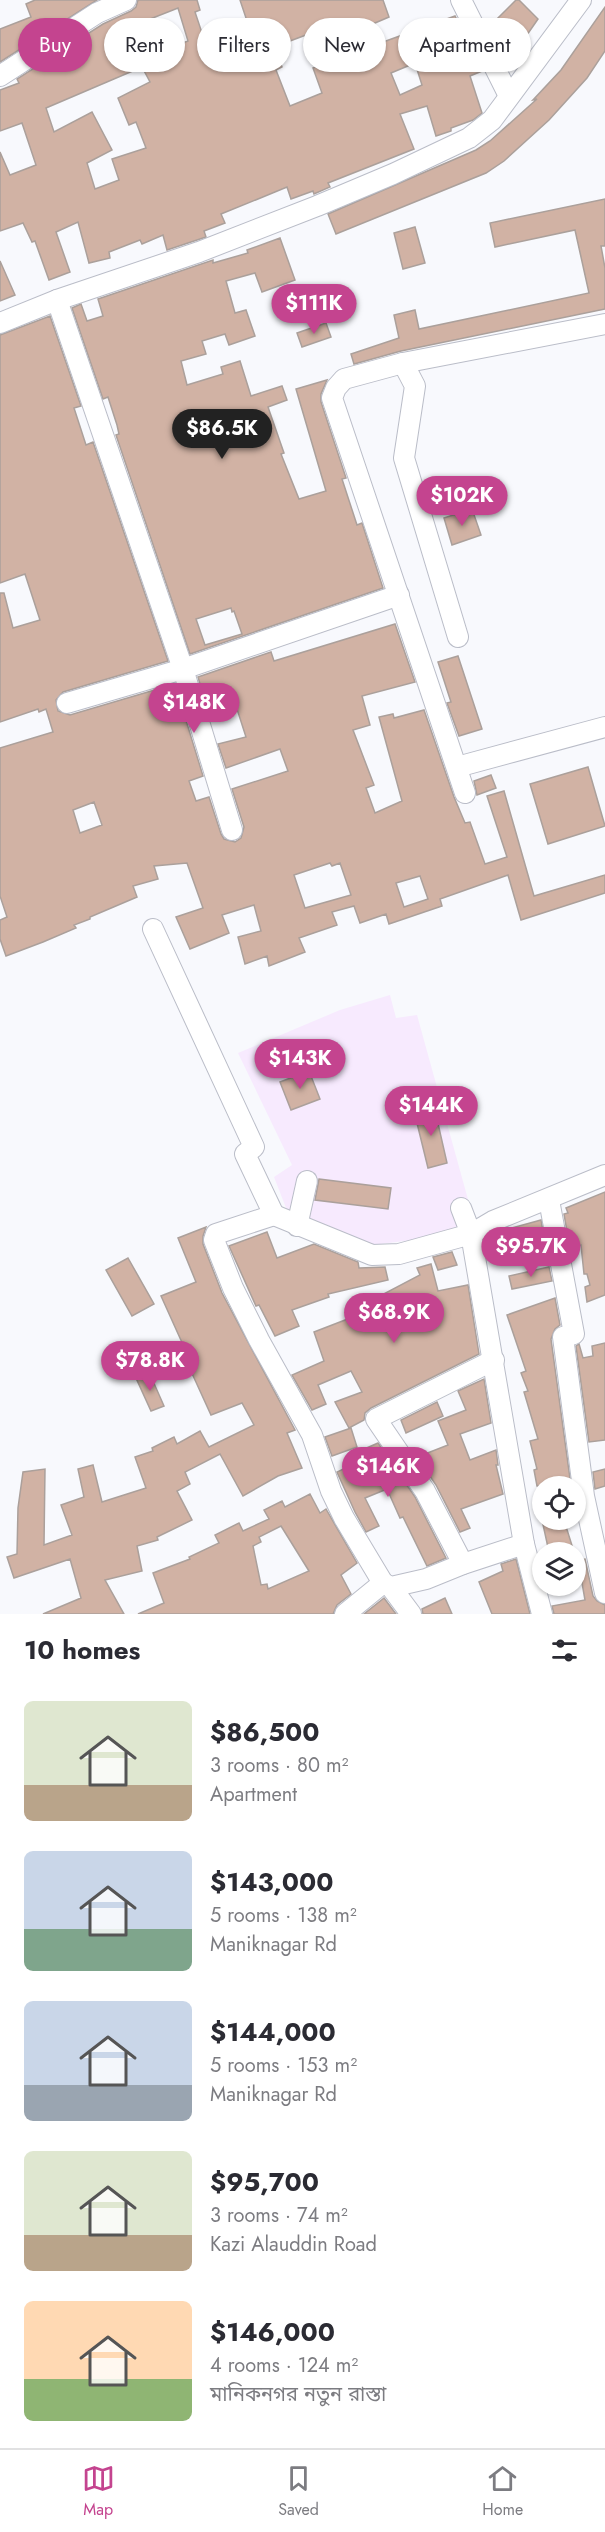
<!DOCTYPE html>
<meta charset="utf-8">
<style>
body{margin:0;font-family:Jost,"Noto Sans Bengali",sans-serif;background:#f7f7f7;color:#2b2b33;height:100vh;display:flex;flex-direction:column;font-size:22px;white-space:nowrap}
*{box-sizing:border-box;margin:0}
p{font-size:20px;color:#7c7c81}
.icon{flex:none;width:33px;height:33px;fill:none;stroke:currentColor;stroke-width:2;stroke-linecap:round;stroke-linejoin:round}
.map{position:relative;height:1614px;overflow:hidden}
.details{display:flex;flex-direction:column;background:#fff;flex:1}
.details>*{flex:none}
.top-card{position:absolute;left:18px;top:18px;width:570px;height:54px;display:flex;gap:12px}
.fabs{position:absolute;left:532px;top:1476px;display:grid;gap:12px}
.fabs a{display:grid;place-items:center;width:54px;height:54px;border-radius:50%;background:#fff;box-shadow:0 2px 4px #0004;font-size:30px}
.price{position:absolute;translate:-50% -51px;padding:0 14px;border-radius:21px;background:#c4448f;color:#fff;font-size:20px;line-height:39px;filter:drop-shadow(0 2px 3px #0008)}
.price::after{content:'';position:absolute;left:50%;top:36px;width:18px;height:14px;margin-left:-9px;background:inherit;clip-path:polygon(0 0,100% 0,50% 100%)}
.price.active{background:#222;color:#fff}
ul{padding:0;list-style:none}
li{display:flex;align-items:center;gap:18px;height:150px;padding:0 24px}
li span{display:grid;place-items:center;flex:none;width:168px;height:120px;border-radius:9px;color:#555}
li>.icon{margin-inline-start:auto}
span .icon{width:72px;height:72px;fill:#fffc;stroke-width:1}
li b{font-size:26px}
h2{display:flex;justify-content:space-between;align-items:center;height:72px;padding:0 24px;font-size:26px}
.chip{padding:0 21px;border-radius:27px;background:#fff;box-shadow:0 2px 4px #0004;font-size:21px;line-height:54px}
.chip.active{background:#c4448f;color:#fff}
.menu{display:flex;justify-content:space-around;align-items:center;height:84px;border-top:2px solid #e1e1e2;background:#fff;font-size:16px;color:#7c7c81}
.menu a{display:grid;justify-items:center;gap:3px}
.menu .active{color:#c4448f}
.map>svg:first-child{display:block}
.education{fill:#f7eafe}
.building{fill:#d1b2a4;stroke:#aba09b;stroke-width:1.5;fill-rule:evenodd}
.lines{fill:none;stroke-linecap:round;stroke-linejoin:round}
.minor-casing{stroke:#babdc8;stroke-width:22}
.minor{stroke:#fff;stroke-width:20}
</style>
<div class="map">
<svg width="605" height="1614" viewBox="0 0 605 1614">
<rect width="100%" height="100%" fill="#f8f9fd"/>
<polygon class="education" points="390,995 396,1018 417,1015 469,1203 462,1230 420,1239 372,1245 288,1213 274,1177 292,1165 238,1053 340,1010"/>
<g class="building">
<polygon points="35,0 97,0 0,62 0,29 31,17 26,4"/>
<path d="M 138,0 L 197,0 L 200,10 L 195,12 L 207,48 L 250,30 L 240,0 L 383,0 L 389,17 L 354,32 L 361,50 L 455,16 L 482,71 L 470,76 L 482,113 L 473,120 L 451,128 L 451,131 L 436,136 L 427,106 L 400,114 L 414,149 L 328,183 L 330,187 L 314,194 L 313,191 L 291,199 L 287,187 L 258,199 L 221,214 L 225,223 L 204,231 L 206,237 L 167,250 L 163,235 L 142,244 L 140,240 L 109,252 L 110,258 L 89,263 L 78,222 L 56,232 L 70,272 L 49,280 L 35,241 L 32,242 L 23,223 L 0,231 L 0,152 L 10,175 L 36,165 L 22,123 L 0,131 L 0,90 L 19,83 L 17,79 L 103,24 L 131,11 L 136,7 ZM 178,8 L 188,41 L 148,56 L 135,25 ZM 336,27 L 346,56 L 313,68 L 322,93 L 290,106 L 276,70 L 282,67 L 274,47 L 314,32 L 316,35 ZM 415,63 L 422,85 L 400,95 L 391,73 ZM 142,67 L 150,82 L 118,98 L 129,125 L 136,122 L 146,148 L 112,159 L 119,180 L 95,189 L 87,163 L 112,150 L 92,112 L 54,132 L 46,108 Z"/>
<polygon points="516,0 519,0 538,19 511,58 500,51 510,35 495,21"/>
<polygon points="605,7 605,51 587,78 549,120 504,161 486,173 336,234 328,214 476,150 490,141 537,99 533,100 561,70"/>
<polygon points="605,199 605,246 601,246 605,268 605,309 401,351 354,364 351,354 399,338 394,315 415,310 419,329 589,293 575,230 495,247 490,223"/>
<polygon points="415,227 425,263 403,269 394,233"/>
<path d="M 280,238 L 295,280 L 262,292 L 255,273 L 226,281 L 235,313 L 246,310 L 255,336 L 229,345 L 225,334 L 202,341 L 206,354 L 181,361 L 187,385 L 223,374 L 221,367 L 240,361 L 251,396 L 282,386 L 287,400 L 268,407 L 284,453 L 281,454 L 299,499 L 326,491 L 296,389 L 327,380 L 321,394 L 321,402 L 346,478 L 342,479 L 357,525 L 362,523 L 383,588 L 190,654 L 116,435 L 119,434 L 117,425 L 108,397 L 103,399 L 72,308 L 81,304 L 87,321 L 103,316 L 98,299 L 213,260 L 213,263 L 248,253 L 247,250 ZM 231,608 L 232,612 L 234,611 L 242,634 L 205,645 L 196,619 Z"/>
<polygon points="0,261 15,295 0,301"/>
<path d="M 50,316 L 81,406 L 74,408 L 86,445 L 93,442 L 168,661 L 63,692 L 56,700 L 58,711 L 70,715 L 175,684 L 178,693 L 175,694 L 183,715 L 184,714 L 203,776 L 189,781 L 196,801 L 209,797 L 221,834 L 224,839 L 235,842 L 241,838 L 244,827 L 232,789 L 288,771 L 280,749 L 226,768 L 218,744 L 246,737 L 237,709 L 220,715 L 214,698 L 205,701 L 198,677 L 271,652 L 274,661 L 395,624 L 415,682 L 362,696 L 370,725 L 353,730 L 374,785 L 366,788 L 375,813 L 402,801 L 379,717 L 393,714 L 394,718 L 424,710 L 454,797 L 465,823 L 470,822 L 485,864 L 507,857 L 487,796 L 504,791 L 534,896 L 605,875 L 605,893 L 521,920 L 508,875 L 440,899 L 442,906 L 389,924 L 386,914 L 360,923 L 354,906 L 332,912 L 337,925 L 299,938 L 305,952 L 269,966 L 267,956 L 245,964 L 238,937 L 261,931 L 254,905 L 222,915 L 229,933 L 190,949 L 176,917 L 203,908 L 187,863 L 154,866 L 158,879 L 133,886 L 137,897 L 90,917 L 90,919 L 74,925 L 76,928 L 43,942 L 6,956 L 0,939 L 0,920 L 7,917 L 0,896 L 0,748 L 53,732 L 46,709 L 39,712 L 38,709 L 0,722 L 0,593 L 4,593 L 13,628 L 40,620 L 25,574 L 0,583 L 0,335 ZM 94,802 L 102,825 L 80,833 L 73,810 ZM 330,863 L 332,866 L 340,863 L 351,895 L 305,908 L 294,875 ZM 420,876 L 428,899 L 404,907 L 396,883 Z"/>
<polygon points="326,323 331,337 302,347 297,333"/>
<polygon points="472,509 481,535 452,545 444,518"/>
<polygon points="458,656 482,729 459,736 447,703 451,702 438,662"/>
<polygon points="588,767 605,826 548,844 530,784"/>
<polygon points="491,775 496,788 477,795 474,781"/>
<polygon points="309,1071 320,1099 291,1110 280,1082"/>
<polygon points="434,1106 447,1163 428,1168 416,1119 421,1118 419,1109"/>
<polygon points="319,1179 391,1188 388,1209 315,1200"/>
<polygon points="605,1192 605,1295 587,1302 585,1287 590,1285 587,1274 584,1274 581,1245 575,1247 572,1237 568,1237 564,1214 568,1213 566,1208"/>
<polygon points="541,1220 545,1243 507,1253 501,1231"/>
<polygon points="206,1227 203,1236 203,1244 222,1293 295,1430 287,1433 302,1468 278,1476 243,1496 220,1454 185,1472 190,1484 177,1491 192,1520 157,1537 158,1540 137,1546 142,1571 105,1580 124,1614 43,1614 81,1598 70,1559 14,1578 7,1557 17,1554 18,1508 23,1472 45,1469 44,1545 72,1535 61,1505 84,1497 78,1469 93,1465 102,1502 146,1488 135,1457 153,1451 152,1448 174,1437 177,1444 200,1431 209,1447 254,1425 242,1403 211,1415 190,1369 180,1375 170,1354 184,1347 161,1296 196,1282 178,1238"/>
<polygon points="267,1232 277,1258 314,1244 358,1262 359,1268 385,1267 388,1280 328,1294 329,1297 292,1310 299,1326 275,1336 259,1305 256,1306 229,1246"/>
<polygon points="452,1252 457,1265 438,1270 433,1257"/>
<polygon points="128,1258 154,1304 132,1316 106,1270"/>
<polygon points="431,1264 438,1291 468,1285 479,1354 371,1408 365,1413 364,1420 349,1428 335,1402 362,1392 351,1371 318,1385 326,1404 312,1410 292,1375 324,1361 314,1332 358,1315 355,1309 420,1275 417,1268"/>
<polygon points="549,1267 552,1281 512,1289 509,1276"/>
<polygon points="555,1298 560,1325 555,1329 551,1339 571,1486 537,1486 534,1470 537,1469 530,1441 538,1439 524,1392 528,1391 521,1373 526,1371 507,1315"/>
<polygon points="605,1343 605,1440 589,1442 576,1346 579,1344 583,1358 593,1356 592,1346"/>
<polygon points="149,1372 164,1406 151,1411 136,1378"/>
<polygon points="484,1379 491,1423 460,1434 470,1460 496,1450 498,1465 496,1465 503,1494 461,1509 470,1528 460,1532 436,1485 417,1457 448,1445 438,1421 466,1410 458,1391"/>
<polygon points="437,1402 443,1416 406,1433 401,1420"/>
<polygon points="351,1428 357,1447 332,1456 325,1437"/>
<polygon points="378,1443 415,1497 446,1558 427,1566 403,1517 400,1518 387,1489 365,1498 379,1526 366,1532 355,1512 337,1472 356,1463 353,1454"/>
<polygon points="605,1469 605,1486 595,1489 593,1472"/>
<path d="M 310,1494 L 320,1513 L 326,1509 L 357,1563 L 341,1575 L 351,1594 L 337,1605 L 333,1614 L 138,1614 L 164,1603 L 153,1573 L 190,1559 L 189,1557 L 219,1543 L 215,1535 L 239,1523 L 243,1531 L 269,1519 L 264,1510 L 282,1501 L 285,1507 ZM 281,1526 L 309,1571 L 268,1589 L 267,1584 L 261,1585 L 253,1546 L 261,1542 L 259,1537 Z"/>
<polygon points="542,1520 564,1520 574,1552 549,1552"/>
<polygon points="516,1559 530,1614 492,1614 479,1582 503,1571 501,1564"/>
<polygon points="585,1559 593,1596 597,1601 605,1605 605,1614 554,1614 552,1606 585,1600 578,1560"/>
<polygon points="384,1598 396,1614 364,1614"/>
<polygon points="445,1598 452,1614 423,1614 422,1609"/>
</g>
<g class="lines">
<defs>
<g id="minor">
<polyline points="461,0 509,96"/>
<polyline points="0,76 97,13 126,0"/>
<polyline points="57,300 183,669 232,830"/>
<polyline points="0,323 57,300 199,252 317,206 393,174 469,138 492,120 581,0"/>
<polyline points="403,363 415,386 404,458 458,637"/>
<polyline points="67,703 183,669 399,595"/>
<polyline points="457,767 605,727"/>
<polyline points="465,793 332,398 336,388 344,379 403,363 605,324"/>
<polyline points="153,929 254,1147 245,1154 274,1215"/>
<polyline points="549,1200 574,1334 563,1337 584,1496 605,1593"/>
<polyline points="461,1208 471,1234 524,1544 542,1614"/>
<polyline points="274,1215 216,1234 214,1240 233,1288 259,1340 312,1435 331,1491 344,1518 383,1583"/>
<polyline points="274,1215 372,1255 399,1254 471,1234 493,1221 605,1175"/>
<polyline points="297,1226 307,1181"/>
<polyline points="463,1564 425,1491 376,1419 494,1360"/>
<polyline points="391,1587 411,1614"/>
<polyline points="345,1614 383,1583 391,1587 426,1579 463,1564 524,1544"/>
</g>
</defs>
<use href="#minor" class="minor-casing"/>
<use href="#minor" class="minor"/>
</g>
</svg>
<div class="fabs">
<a><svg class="icon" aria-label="locate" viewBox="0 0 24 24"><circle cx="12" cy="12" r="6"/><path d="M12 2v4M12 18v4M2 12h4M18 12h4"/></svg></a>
<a><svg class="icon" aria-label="layers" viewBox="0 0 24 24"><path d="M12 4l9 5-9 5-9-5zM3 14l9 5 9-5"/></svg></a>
</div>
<b class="price" style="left:314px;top:335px">$111K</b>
<b class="price active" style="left:222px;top:460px">$86.5K</b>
<b class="price" style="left:462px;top:527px">$102K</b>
<b class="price" style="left:194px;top:734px">$148K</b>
<b class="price" style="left:300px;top:1090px">$143K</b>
<b class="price" style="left:431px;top:1137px">$144K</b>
<b class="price" style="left:531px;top:1278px">$95.7K</b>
<b class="price" style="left:394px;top:1344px">$68.9K</b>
<b class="price" style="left:150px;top:1392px">$78.8K</b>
<b class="price" style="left:388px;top:1498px">$146K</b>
<div class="top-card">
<a class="chip active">Buy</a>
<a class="chip">Rent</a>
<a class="chip">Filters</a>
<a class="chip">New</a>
<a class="chip">Apartment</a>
</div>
</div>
<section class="details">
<h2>10 homes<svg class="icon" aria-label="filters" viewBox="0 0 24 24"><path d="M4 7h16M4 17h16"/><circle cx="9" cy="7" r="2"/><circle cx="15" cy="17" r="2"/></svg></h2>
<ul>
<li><span style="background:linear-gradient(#dfe7d0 70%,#b9a48a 0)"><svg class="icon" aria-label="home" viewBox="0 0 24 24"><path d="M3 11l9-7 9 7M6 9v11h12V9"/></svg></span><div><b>$86,500</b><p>3 rooms · 80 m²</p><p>Apartment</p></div></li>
<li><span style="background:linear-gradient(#c9d6e8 65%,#7fa58c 0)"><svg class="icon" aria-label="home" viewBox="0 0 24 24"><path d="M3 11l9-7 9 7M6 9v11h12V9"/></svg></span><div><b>$143,000</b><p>5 rooms · 138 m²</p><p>Maniknagar Rd</p></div></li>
<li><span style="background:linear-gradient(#c9d6e8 70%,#9aa5b1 0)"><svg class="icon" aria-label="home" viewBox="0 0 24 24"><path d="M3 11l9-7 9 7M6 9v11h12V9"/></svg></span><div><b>$144,000</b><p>5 rooms · 153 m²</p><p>Maniknagar Rd</p></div></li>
<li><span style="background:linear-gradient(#dfe7d0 70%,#b9a48a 0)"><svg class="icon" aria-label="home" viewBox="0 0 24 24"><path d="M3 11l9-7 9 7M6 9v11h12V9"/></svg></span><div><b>$95,700</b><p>3 rooms · 74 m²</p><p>Kazi Alauddin Road</p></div></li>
<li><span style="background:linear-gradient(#ffd9b3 65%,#8fb573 0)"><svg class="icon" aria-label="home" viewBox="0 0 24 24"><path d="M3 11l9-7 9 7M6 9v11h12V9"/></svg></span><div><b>$146,000</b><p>4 rooms · 124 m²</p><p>মানিকনগর নতুন রাস্তা</p></div></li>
</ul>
</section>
<nav class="menu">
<a class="active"><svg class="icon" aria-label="map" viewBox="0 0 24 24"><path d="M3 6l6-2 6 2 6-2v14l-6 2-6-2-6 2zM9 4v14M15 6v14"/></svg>Map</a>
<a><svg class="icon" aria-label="saved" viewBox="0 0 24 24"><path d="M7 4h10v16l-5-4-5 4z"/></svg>Saved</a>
<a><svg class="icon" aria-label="home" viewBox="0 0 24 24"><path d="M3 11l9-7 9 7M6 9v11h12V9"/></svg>Home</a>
</nav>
